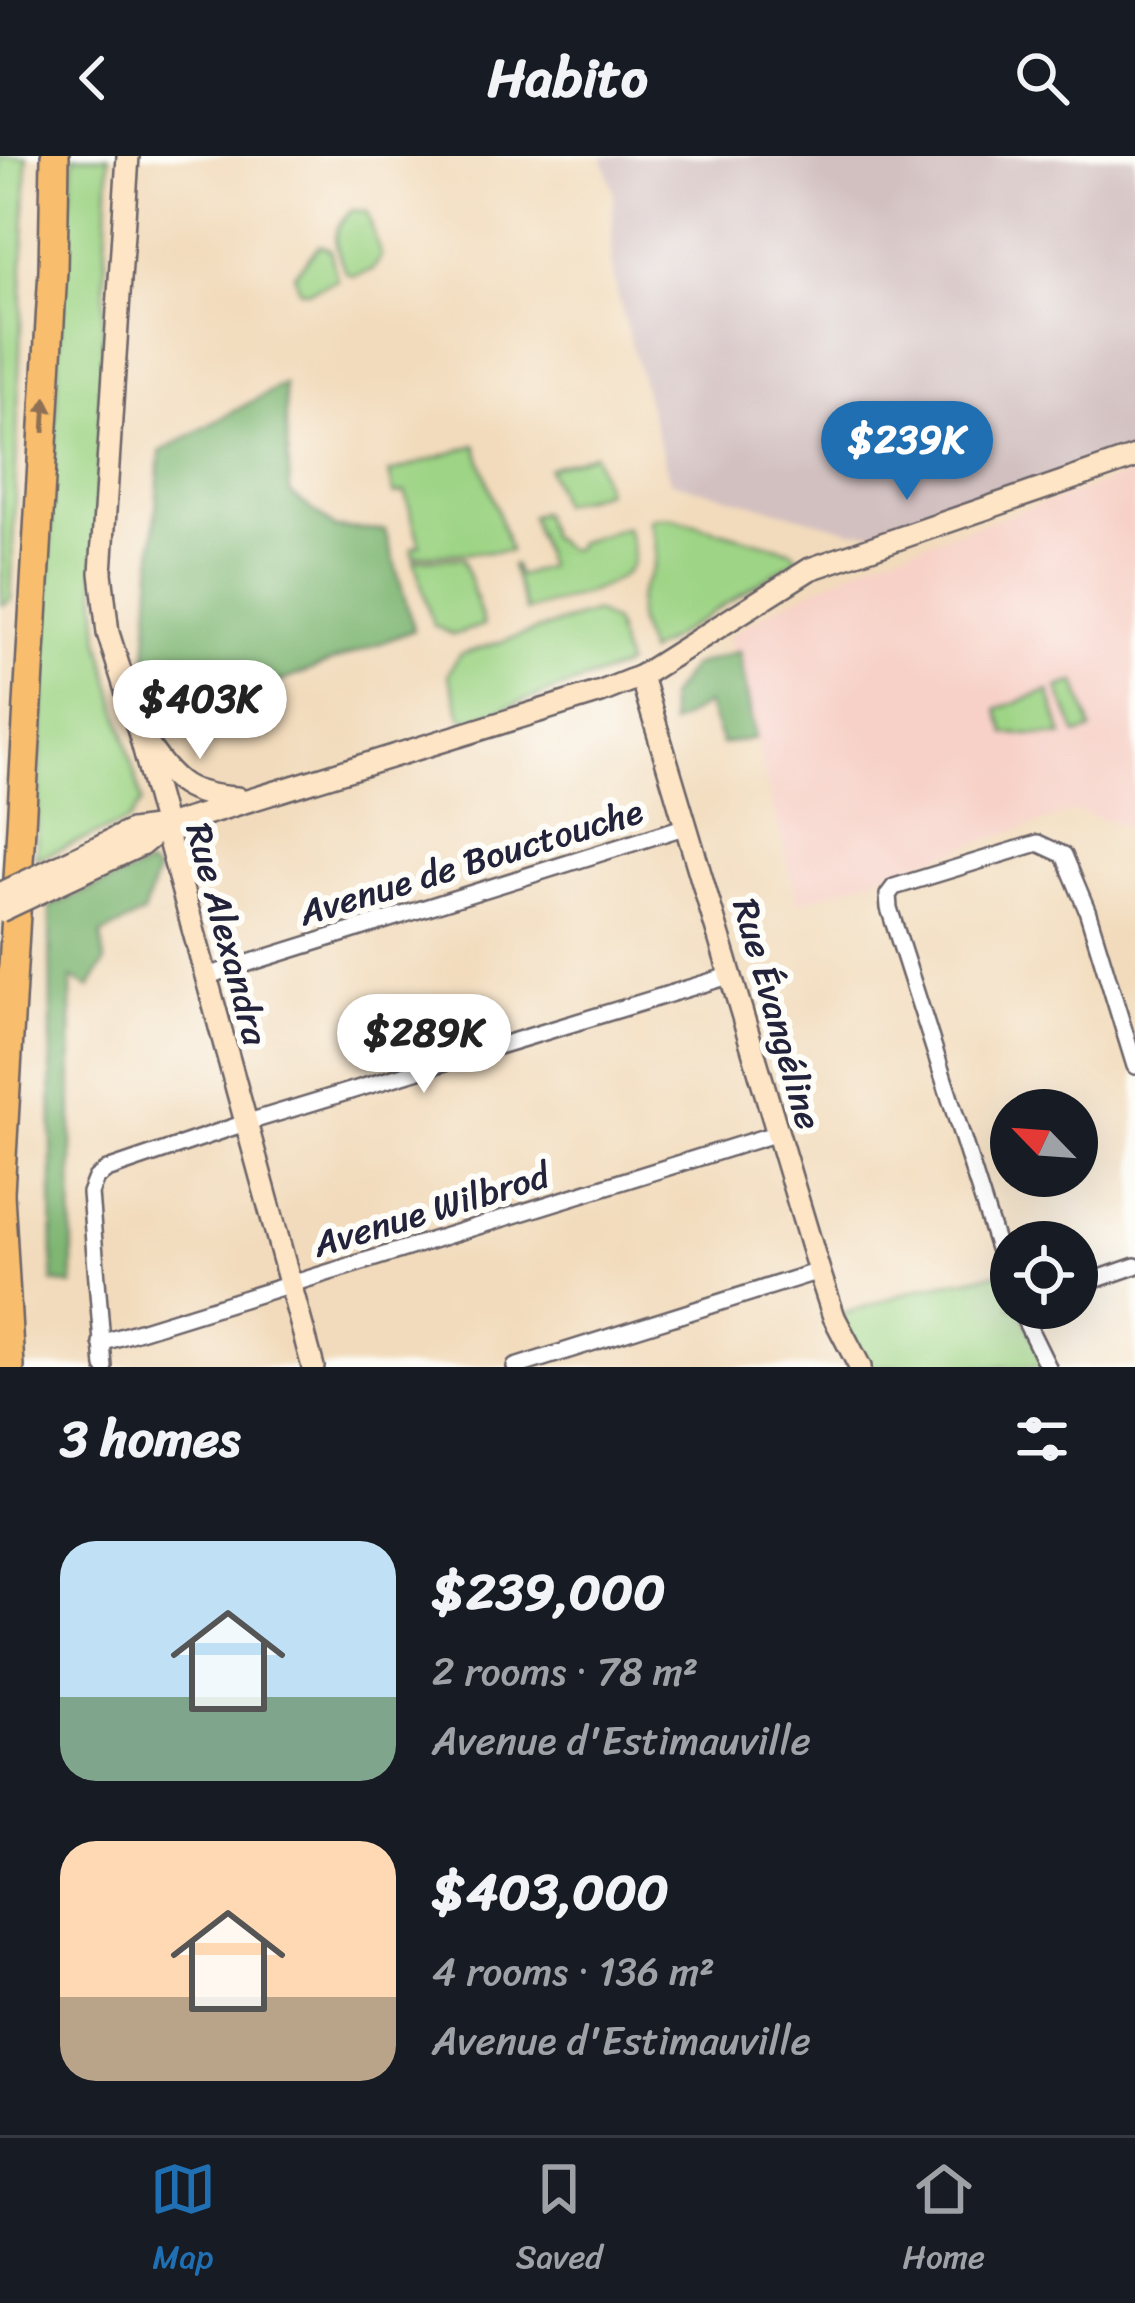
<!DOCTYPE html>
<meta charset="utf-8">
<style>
body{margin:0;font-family:Sriracha,sans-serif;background:#242831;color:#f1f3f6;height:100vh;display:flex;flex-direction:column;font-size:45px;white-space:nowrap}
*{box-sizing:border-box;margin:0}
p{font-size:39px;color:#9ea1a6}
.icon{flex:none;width:66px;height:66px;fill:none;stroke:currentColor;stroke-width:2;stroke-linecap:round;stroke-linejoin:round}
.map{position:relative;height:1211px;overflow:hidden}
.drawer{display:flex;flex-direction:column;background:#171b24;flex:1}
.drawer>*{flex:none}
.needle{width:78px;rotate:295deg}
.fabs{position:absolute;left:990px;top:933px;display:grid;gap:24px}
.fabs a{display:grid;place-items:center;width:108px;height:108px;border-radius:50%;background:#171b24;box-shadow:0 12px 48px #0002;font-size:60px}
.price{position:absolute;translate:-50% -102px;padding:0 27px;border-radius:42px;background:#fff;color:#222;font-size:39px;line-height:78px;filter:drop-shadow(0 3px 6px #0008)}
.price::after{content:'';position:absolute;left:50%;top:72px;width:36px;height:27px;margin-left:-18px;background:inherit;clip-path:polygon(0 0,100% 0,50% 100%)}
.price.current{background:#1f6fb2;color:#fff}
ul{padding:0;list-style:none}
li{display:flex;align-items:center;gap:36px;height:300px;padding:0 60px}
li span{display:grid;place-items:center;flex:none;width:336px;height:240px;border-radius:36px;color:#555}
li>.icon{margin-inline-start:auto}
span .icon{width:144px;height:144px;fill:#fffc;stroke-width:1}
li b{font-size:51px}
h2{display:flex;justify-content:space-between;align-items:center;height:144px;padding:0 60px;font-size:51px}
header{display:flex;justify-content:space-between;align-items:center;height:156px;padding:0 60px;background:#171b24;font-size:54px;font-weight:700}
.dock{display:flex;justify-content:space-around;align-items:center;height:168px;border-top:3px solid #363941;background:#171b24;font-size:33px;color:#9ea1a6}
.dock a{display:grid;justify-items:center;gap:6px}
.dock .current{color:#1f6fb2}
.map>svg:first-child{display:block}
.built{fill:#f7d1c8}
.industrial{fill:#d2bfc0}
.green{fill:#9ed485;stroke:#607b60;stroke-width:3}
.forest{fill:#7eb672;stroke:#506c56;stroke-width:3}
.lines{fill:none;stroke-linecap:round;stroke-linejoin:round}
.street-casing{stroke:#6b6368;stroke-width:20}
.secondary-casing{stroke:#6b6368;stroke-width:26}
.highway-casing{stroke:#6b6368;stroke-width:32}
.street{stroke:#fff;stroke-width:15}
.secondary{stroke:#fde5c5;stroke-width:21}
.highway{stroke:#f9be6d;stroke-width:27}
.secondary-bridge-casing{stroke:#6b6368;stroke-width:26;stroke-linecap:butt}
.secondary-bridge{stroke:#fde5c5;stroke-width:21}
.oneway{fill:#8e7054}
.labels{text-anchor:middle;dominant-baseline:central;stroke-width:12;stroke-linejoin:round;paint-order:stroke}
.street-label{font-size:36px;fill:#22223b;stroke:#fdfcf7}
</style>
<header><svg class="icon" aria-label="back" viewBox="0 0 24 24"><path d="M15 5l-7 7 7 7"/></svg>Habito<svg class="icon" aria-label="search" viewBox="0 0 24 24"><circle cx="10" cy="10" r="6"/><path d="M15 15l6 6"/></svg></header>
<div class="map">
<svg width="1135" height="1211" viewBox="0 0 1135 1211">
<rect width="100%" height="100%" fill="#fdfcf7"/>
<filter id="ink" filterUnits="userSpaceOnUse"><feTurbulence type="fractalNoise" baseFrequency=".00833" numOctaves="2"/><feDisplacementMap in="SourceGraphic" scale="24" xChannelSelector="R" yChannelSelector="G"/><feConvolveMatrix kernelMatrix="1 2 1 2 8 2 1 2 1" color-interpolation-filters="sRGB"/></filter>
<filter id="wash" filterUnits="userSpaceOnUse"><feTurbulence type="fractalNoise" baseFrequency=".004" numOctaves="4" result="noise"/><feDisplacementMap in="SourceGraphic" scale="48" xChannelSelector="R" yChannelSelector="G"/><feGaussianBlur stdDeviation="2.7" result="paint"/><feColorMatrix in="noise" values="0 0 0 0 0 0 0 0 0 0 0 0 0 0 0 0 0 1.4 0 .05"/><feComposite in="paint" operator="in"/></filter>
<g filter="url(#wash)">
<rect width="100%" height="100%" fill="#f2dbbc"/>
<polygon class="built" points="1135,317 1135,673 1075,655 798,747 728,481 773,453 877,402"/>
<polygon class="industrial" points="602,0 1135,0 1135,301 903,378 851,374 670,325 618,141 611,106 614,36"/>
<g class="green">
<polygon points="0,0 27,0 11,444 2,449"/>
<polygon points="74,0 109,0 95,416 100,484 142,646 129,665 36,703 61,147"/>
<path d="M 351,54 L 367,56 L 381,100 L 373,114 L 353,120 L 345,116 C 335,84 327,80 351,54 Z"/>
<polygon points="319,89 330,93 337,124 309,135 300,134 294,119"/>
<polygon points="476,289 510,395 413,400 412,392 420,389 405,336 394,338 389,317"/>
<polygon points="594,298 606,335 560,349 548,312"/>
<path d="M 541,356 L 550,381 L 568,394 L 576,392 L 577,387 L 626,371 C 630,383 636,396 631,409 C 622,432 550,447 526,455 L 511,410 L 514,409 L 518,420 L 547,411 L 531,360 Z"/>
<path d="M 655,362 L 673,362 L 793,395 L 798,402 L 648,497 C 644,485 637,471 637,458 C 635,421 670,421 649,364 Z"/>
<polygon points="463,402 484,469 453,479 433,469 414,404"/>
<polygon points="595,456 614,467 626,510 469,564 462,562 448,518 459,499"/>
<polygon points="1076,526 1092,574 1077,579 1058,532"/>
<polygon points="1049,535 1063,580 1006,578 997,553"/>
<polygon points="1004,1116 1011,1133 1011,1152 1019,1152 1048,1211 860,1211 834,1161 921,1132"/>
</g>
<g class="forest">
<polygon points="284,228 290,337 336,372 385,374 414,474 277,527 177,533 146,504 160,296"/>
<polygon points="739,495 755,582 722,588 707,548 671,569 668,543 692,510"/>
<polygon points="148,710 157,716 143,758 101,779 105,806 90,832 71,822 73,1130 53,1126 50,750"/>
</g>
</g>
<g filter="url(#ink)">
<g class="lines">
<defs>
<g id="street">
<polyline points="204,821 687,670"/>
<polyline points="1077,1130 1135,1110"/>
<polyline points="1011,1133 889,752 888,739 894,731 1038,687 1064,699 1087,754 1135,910"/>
<polyline points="1019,1152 1048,1211"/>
<polyline points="101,1187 778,977"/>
<polyline points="104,1211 90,1037 96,1022 107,1014 245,967 732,819"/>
<polyline points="515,1211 819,1115"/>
</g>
<g id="secondary">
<polyline points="128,0 101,417 108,477 140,579 313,1211"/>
<polyline points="641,520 819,1115 834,1161 860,1211"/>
<path d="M 147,588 C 175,628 187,639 237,642"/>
<polyline points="67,706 131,675 163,671 601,536 641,520 810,413 1135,301"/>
<polyline points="72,721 141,689 163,671"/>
</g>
<g id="highway">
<polyline points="0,1036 53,114 55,0"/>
<polyline points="0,1038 10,1211"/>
</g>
</defs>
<use href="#street" class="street-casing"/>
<use href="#secondary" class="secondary-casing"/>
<use href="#highway" class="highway-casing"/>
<use href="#street" class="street"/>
<use href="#secondary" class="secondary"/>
<use href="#highway" class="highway"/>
<defs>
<g id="secondary-bridge">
<polyline points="0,738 67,706"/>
<polyline points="0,755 72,721"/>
</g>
</defs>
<use href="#secondary-bridge" class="secondary-bridge-casing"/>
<use href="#secondary-bridge" class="secondary-bridge"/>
</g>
<defs><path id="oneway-solid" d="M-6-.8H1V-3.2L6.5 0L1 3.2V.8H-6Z" transform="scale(3)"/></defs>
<use class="oneway" href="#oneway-solid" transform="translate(45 259) rotate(-87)"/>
</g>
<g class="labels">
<g class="street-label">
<text transform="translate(471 706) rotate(-17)">Avenue de Bouctouche</text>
<text transform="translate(227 778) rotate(75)">Rue Alexandra</text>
<text transform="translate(777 858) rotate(74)">Rue Évangéline</text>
<text transform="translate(431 1054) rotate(-17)">Avenue Wilbrod</text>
</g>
</g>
</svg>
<div class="fabs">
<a><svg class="needle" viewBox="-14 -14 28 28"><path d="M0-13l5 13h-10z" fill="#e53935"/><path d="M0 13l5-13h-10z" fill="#9ea1a6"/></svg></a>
<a><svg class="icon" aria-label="locate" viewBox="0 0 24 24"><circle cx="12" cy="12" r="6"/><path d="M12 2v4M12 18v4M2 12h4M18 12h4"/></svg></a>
</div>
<b class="price current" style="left:907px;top:347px">$239K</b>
<b class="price" style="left:200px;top:606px">$403K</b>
<b class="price" style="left:424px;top:940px">$289K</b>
</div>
<section class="drawer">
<h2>3 homes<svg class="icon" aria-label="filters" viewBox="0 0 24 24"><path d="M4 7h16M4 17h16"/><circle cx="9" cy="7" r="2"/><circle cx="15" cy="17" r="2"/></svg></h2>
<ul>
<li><span style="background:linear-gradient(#bfe0f5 65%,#7fa58c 0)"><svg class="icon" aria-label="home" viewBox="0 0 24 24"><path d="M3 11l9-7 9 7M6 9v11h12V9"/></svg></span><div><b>$239,000</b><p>2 rooms · 78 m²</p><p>Avenue d'Estimauville</p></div></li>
<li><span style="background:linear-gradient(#ffd9b3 65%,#b9a48a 0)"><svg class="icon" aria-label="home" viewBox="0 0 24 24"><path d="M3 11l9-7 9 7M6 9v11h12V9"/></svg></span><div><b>$403,000</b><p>4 rooms · 136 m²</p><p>Avenue d'Estimauville</p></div></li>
</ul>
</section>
<nav class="dock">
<a class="current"><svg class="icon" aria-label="map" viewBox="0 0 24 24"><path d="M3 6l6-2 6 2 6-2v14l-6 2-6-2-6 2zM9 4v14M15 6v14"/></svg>Map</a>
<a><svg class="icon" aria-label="saved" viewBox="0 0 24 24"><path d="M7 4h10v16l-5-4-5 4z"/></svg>Saved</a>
<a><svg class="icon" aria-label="home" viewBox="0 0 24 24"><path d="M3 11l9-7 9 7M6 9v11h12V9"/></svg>Home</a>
</nav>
